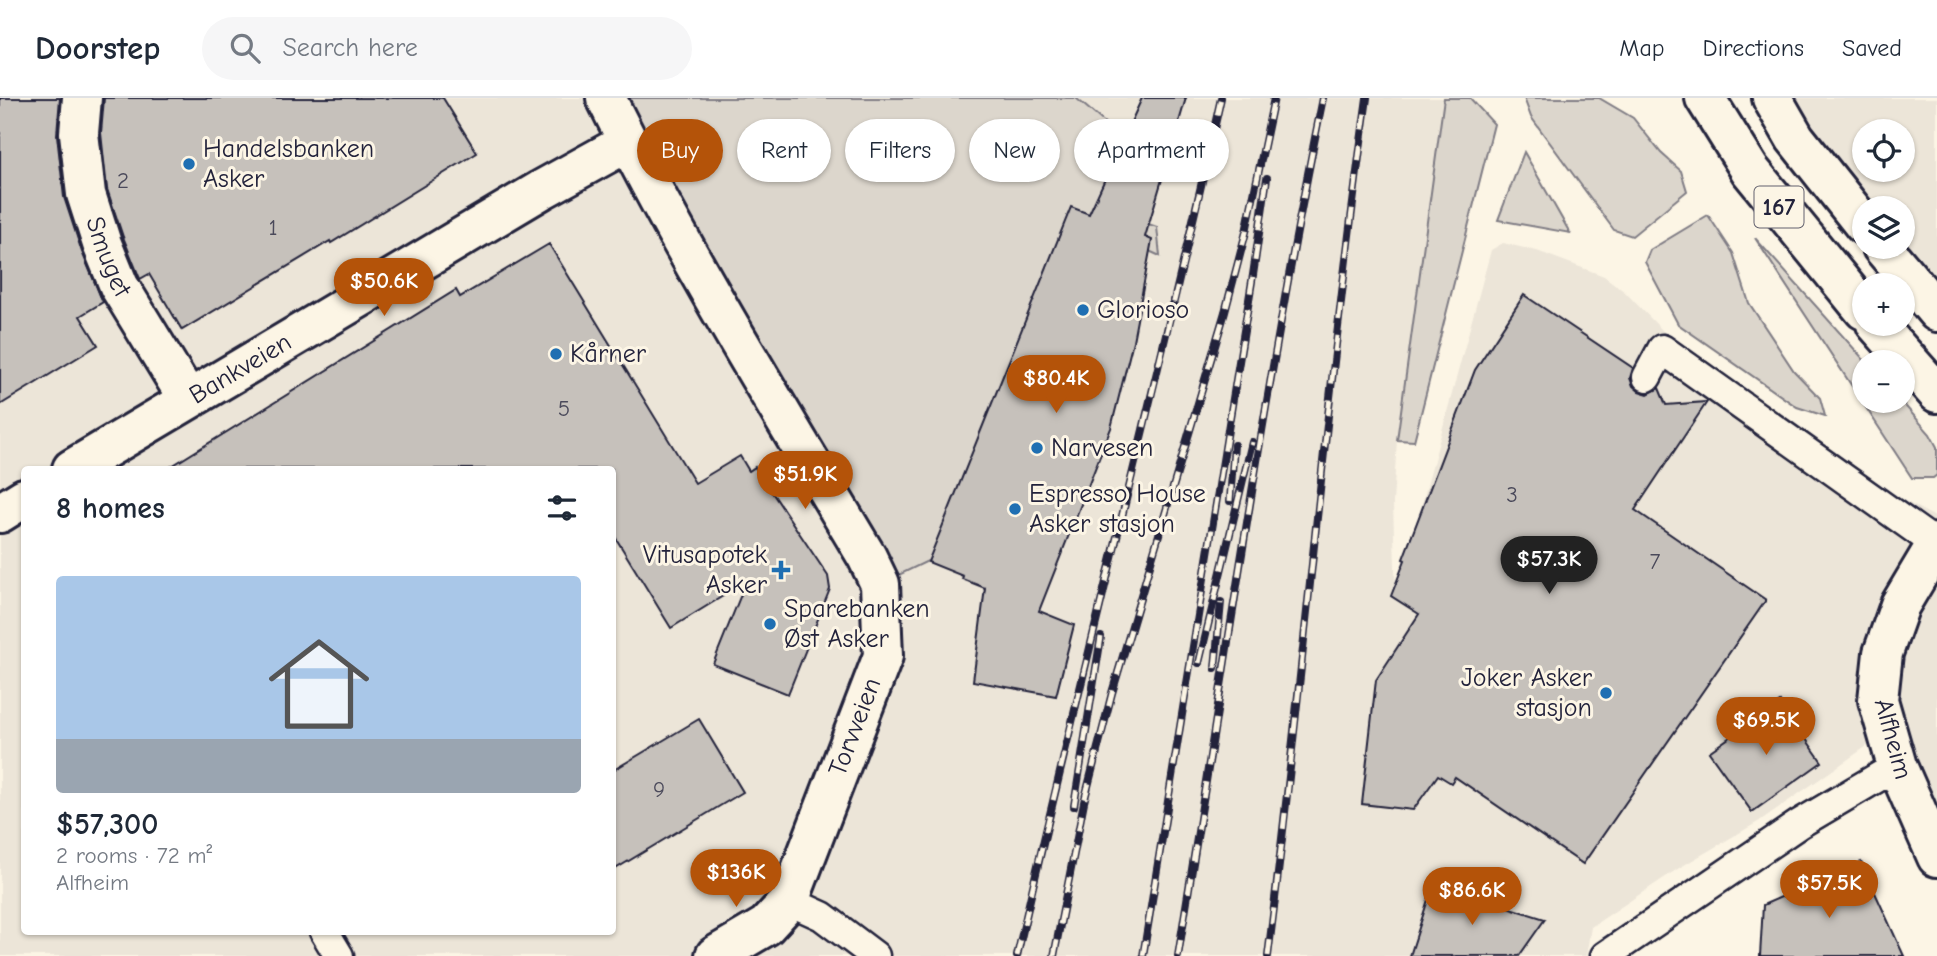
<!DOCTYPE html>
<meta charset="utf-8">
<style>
body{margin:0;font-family:"Comic Neue",sans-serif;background:#f6f6f7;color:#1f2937;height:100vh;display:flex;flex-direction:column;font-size:26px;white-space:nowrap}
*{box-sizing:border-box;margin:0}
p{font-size:23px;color:#747a83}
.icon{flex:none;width:38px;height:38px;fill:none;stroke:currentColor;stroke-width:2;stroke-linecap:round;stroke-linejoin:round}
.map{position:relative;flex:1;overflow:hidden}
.sheet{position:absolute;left:21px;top:368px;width:595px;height:469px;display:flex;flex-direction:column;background:#fff;border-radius:7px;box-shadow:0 2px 5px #0004}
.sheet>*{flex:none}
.banner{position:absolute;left:637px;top:21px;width:665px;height:63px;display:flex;gap:14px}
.buttons{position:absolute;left:1852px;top:21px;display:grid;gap:14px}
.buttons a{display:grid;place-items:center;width:63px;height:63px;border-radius:50%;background:#fff;box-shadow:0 2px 5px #0004;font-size:35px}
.price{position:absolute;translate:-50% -60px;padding:0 16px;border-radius:24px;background:#b45309;color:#fff;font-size:23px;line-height:46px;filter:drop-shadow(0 2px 4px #0008)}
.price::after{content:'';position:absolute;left:50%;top:42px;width:21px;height:16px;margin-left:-10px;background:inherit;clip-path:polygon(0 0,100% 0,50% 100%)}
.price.selected{background:#222;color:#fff}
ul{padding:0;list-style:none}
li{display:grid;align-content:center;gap:14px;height:371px;padding:0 35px}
li span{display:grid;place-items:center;height:217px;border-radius:7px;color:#555}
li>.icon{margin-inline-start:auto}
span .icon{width:126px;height:126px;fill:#fffc;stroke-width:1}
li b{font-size:30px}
h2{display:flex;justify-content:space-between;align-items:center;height:84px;padding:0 35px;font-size:30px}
.pill{padding:0 24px;border-radius:32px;background:#fff;box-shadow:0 2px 5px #0004;font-size:24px;line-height:63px}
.pill.selected{background:#b45309;color:#fff}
header{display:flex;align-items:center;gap:42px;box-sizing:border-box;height:98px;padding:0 35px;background:#fff;border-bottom:2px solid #e0e1e3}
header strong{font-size:33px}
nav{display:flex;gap:38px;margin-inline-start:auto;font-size:24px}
.search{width:490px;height:63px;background:#f6f6f7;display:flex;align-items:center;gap:18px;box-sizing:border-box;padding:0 24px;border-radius:38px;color:#747a83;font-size:26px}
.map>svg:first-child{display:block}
.built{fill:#ece5d8;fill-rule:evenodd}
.green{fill:#dcd6cc;stroke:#7f7c84;stroke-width:2}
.building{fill:#c6c1bb;stroke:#22223b;stroke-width:2}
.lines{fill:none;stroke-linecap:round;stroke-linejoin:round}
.lane-casing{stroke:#22223b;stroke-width:33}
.street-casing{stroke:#22223b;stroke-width:44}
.primary-casing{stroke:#22223b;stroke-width:44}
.lane{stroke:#fcf5e5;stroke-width:28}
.street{stroke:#fcf5e5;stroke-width:38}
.primary{stroke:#fcf5e5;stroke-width:38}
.rail-casing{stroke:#22223b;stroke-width:8}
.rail{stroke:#fcf5e5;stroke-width:5;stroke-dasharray:16;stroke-linecap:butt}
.poi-dot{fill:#1f6fb2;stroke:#fcf5e5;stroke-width:2.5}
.labels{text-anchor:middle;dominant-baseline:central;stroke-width:6;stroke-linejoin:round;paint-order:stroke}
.number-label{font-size:23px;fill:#4b4a5b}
.shield{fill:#fcf5e5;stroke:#63616e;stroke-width:2}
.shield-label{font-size:24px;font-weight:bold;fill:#22223b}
.poi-label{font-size:26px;fill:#22223b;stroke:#fcf5e5;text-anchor:start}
.street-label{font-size:26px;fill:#22223b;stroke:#fcf5e5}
</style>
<header>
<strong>Doorstep</strong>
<div class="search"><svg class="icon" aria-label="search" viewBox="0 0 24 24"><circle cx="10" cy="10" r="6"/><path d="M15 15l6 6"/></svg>Search here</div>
<nav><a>Map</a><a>Directions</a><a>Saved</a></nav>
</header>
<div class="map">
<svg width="1937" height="858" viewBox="0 0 1937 858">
<rect width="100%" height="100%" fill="#fcf5e5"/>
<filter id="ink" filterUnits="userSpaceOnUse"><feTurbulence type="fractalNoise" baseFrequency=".0143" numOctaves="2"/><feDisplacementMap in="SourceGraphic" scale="14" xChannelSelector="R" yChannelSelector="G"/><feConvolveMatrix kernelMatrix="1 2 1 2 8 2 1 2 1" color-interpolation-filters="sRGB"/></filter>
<g filter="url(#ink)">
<g class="built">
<path d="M 0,0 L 1444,0 L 1397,342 L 1393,405 L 1396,502 L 1491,152 L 1503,145 L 1537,153 L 1604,178 L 1625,194 L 1698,269 L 1819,357 L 1937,420 L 1937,734 L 1890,632 L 1758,724 L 1679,770 L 1591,829 L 1586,858 L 0,858 ZM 24,371 L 612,371 L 612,833 L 24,833 Z"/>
<path d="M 1795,0 L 1937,0 L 1937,180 L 1902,139 L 1902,110 L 1877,110 L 1815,38 ZM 1864,33 L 1902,33 L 1902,72 L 1864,72 Z"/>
</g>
<g class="green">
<polygon points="606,0 1076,0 1106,26 1116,29 1103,110 1157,129 1160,158 1069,116 934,460 880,486"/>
<polygon points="1444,0 1470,0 1494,26 1414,343 1397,342"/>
<polygon points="1524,0 1599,0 1633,20 1661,55 1681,73 1687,93 1632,138 1614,132 1531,19"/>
<polygon points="1524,54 1570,135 1498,122"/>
<polygon points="1708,117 1733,155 1749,205 1794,273 1820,300 1825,318 1797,309 1678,226 1645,164 1650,152"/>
<polygon points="1755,140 1866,264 1864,264 1864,303 1901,303 1930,336 1937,349 1937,377 1933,380 1912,380"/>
</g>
<g class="building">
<polygon points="0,0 60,0 57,37 64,99 82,154 103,204 80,218 98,247 0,307"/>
<polygon points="104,0 443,0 477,55 331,145 330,143 182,232 149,176 140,181 123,139 107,91 101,35"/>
<polygon points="1142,0 1186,0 1145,139 1152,142 1133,243 1111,330 1039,513 1074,527 1056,598 973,583 985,490 962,481 963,478 928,464 1071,109 1089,116"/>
<polygon points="549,146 695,385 740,358 749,373 755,369 828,478 830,491 788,596 713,566 746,484 671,530 612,434 612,371 167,371 456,192 460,199"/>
<polygon points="1524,197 1633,270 1630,280 1633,288 1639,293 1648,296 1659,290 1666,307 1707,304 1635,412 1766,502 1583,766 1455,679 1451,685 1438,677 1413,712 1362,706 1376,582 1419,516 1391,498 1405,462 1403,461 1475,272"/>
<polygon points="1780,604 1822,664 1752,714 1709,654"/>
<polygon points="699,621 743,694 612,773 612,673"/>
<polygon points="1861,764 1904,858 1760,858 1763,807"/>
<polygon points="1433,786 1545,821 1519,858 1410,858"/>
</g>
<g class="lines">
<defs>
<g id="lane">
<polyline points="1647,279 1662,251 1936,446"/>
<polyline points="789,803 822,818 875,858"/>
<polyline points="324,833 339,858"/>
<polyline points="1605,858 1799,726 1897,668"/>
</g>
<g id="street">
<path id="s1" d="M 82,0 L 79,35 L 86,96 L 102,146 L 119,188 L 188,301"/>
<path d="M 606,0 C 684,158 777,308 867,459 L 880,486 L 883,558 L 789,803 L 766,828 L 715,858"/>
<path id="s2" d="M 72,371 L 541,92 L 628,44"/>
<polyline points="0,415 24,400"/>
<polyline points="1937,445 1900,507 1883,555 1878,602 1897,668 1937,759"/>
</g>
<g id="primary">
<polyline points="1705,0 1750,72 1864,212"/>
<polyline points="1772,0 1795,40 1864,127"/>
<polyline points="1882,149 1937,214"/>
<polyline points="1876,226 1937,295"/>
</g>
</defs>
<use href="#lane" class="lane-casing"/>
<use href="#street" class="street-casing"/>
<use href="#primary" class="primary-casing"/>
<use href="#lane" class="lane"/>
<use href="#street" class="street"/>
<use href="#primary" class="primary"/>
<defs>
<g id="rail">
<polyline points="1230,403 1234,347"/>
<polyline points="1199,565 1252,344"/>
<polyline points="1215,570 1221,504"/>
<polyline points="1074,708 1101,539"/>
<path d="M 1017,858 C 1082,571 1157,287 1221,0"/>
<polyline points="1054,858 1084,704 1112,595 1225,214 1246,134 1274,0"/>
<polyline points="1143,858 1253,177 1267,80"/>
<path d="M 1178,858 C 1225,572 1265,284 1323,0"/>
<path d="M 1268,858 C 1304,572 1327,285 1367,0"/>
</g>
</defs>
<use href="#rail" class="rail-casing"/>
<use href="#rail" class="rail"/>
</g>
</g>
<g class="poi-dot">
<circle cx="189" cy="66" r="7"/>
<circle cx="1083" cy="212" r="7"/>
<circle cx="556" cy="256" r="7"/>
<circle cx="1037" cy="350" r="7"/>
<circle cx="1015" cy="411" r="7"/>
<path d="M777.5 461.5h7v7h7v7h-7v7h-7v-7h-7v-7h7z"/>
<circle cx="770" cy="526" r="7"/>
<circle cx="1606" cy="595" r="7"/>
</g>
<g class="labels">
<g class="number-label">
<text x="123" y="82">2</text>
<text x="273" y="129">1</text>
<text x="564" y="310">5</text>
<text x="1512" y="396">3</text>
<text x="1655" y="463">7</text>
<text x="659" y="691">9</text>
</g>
<rect class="shield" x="1754.5" y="88.5" width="49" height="41" rx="5"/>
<g class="shield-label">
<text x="1779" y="109">167</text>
</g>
<g class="poi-label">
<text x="203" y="51">Handelsbanken<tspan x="203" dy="30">Asker</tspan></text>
<text x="1097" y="212">Glorioso</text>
<text x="570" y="256">Kårner</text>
<text x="1051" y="350">Narvesen</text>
<text x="1029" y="396">Espresso House<tspan x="1029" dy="30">Asker stasjon</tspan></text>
<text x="767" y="457" text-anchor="end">Vitusapotek<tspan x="767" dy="30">Asker</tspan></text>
<text x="784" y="511">Sparebanken<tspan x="784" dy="30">Øst Asker</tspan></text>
<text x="1592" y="580" text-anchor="end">Joker Asker<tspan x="1592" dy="30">stasjon</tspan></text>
</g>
<g class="street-label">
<text stroke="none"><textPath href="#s1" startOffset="163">Smuget</textPath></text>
<text stroke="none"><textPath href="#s2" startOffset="196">Bankveien</textPath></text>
<text transform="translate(855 629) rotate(-69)">Torvveien</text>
<text transform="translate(1893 641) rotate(75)">Alfheim</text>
</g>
</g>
</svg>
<div class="buttons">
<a><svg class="icon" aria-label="locate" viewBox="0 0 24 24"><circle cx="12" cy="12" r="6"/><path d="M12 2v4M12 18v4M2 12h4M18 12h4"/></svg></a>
<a><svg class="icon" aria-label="layers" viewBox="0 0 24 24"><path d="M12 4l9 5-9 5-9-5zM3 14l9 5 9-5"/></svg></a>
<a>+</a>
<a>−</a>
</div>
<b class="price" style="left:384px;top:220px">$50.6K</b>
<b class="price" style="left:1056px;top:317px">$80.4K</b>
<b class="price" style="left:805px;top:413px">$51.9K</b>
<b class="price selected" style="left:1549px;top:498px">$57.3K</b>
<b class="price" style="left:1766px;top:659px">$69.5K</b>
<b class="price" style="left:736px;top:811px">$136K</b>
<b class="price" style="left:1829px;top:822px">$57.5K</b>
<b class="price" style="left:1472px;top:829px">$86.6K</b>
<div class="banner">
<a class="pill selected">Buy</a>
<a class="pill">Rent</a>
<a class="pill">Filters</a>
<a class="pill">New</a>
<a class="pill">Apartment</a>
</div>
<section class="sheet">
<h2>8 homes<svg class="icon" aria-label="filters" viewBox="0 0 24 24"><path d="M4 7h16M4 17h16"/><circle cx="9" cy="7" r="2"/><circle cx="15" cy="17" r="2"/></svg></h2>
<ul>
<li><span style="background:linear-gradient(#a9c7e8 75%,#9aa5b1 0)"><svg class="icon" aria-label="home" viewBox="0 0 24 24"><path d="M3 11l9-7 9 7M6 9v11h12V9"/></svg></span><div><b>$57,300</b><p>2 rooms · 72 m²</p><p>Alfheim</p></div></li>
</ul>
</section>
</div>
